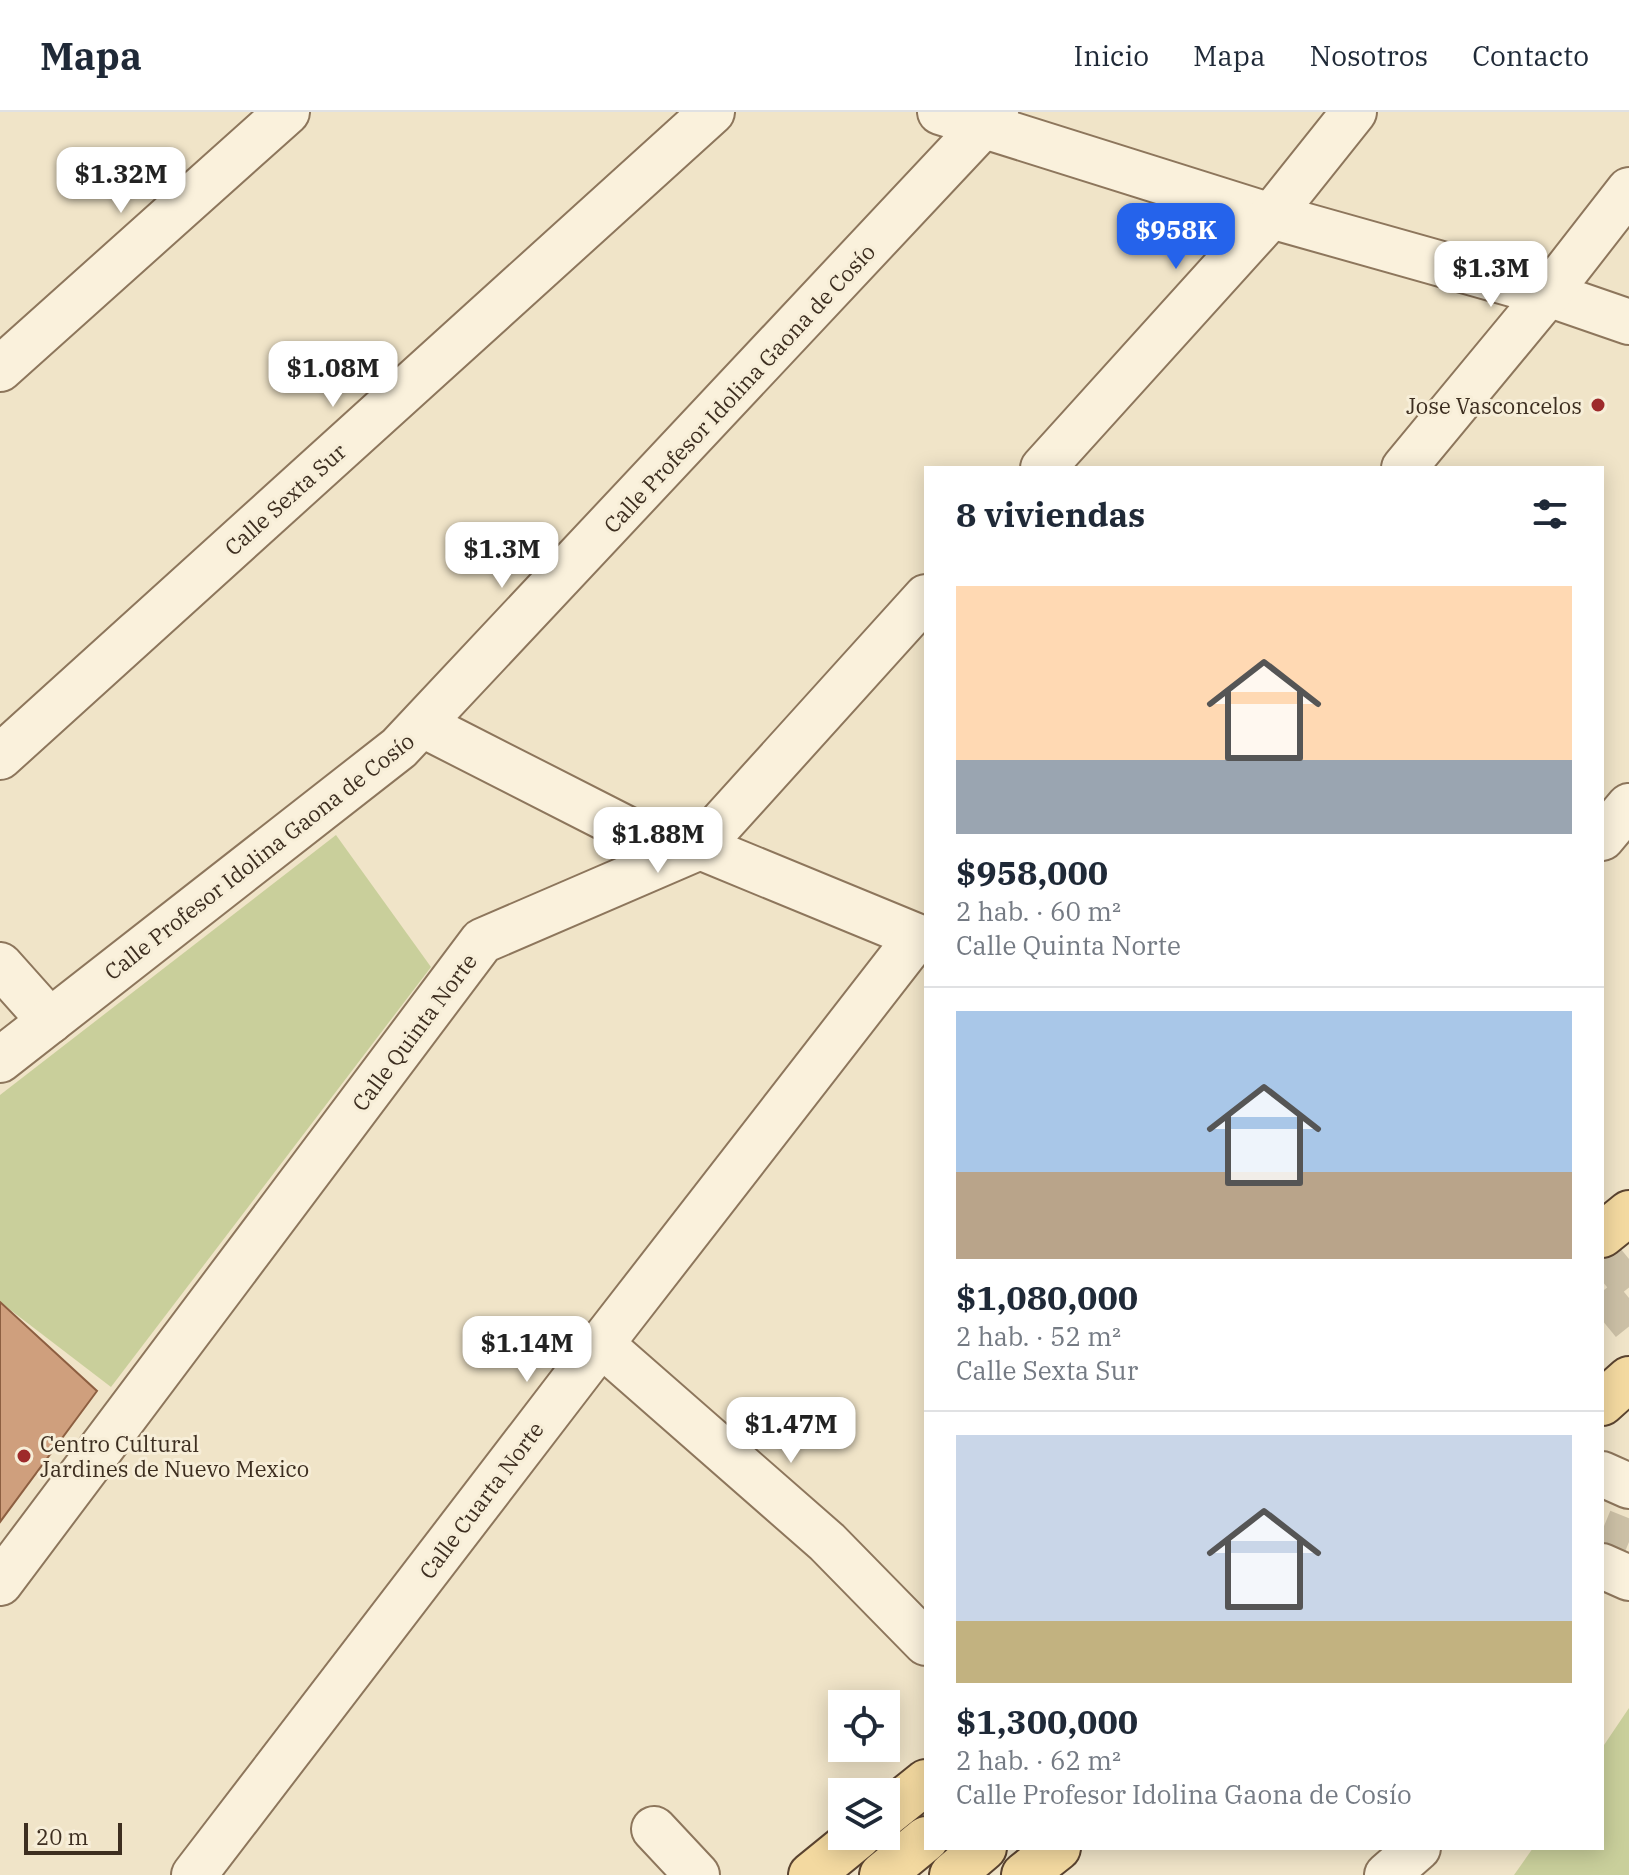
<!DOCTYPE html>
<html lang="es">
<meta charset="utf-8">
<style>
body{margin:0;font-family:"IBM Plex Serif",serif;background:#f6f6f7;color:#1f2937;height:100vh;display:flex;flex-direction:column;font-size:30px;white-space:nowrap}
*{box-sizing:border-box;margin:0}
p{font-size:26px;color:#747a83}
.icon{flex:none;width:44px;height:44px;fill:none;stroke:currentColor;stroke-width:2;stroke-linecap:round;stroke-linejoin:round}
.map{position:relative;flex:1;overflow:hidden}
.drawer{position:absolute;left:924px;top:354px;width:680px;height:1384px;display:flex;flex-direction:column;background:#fff;border-radius:0px;box-shadow:0 4px 20px #0003}
.drawer>*{flex:none}
.tools{position:absolute;left:828px;top:1578px;display:grid;gap:16px}
.tools a{display:grid;place-items:center;width:72px;height:72px;border-radius:0px;background:#fff;box-shadow:0 4px 20px #0003;font-size:40px}
.scale{position:absolute;left:24px;bottom:20px;width:98px;box-sizing:border-box;padding-left:8px;border:4px solid #3d2e20;border-top:0;font-size:22px;line-height:28px;white-space:nowrap;color:#3d2e20;-webkit-text-stroke:6px #f7eed8;paint-order:stroke}
.price{position:absolute;translate:-50% -68px;padding:0 18px;border-radius:16px;background:#fff;color:#222;font-size:26px;line-height:52px;filter:drop-shadow(0 2px 4px #0008)}
.price::after{content:'';position:absolute;left:50%;top:48px;width:24px;height:18px;margin-left:-12px;background:inherit;clip-path:polygon(0 0,100% 0,50% 100%)}
.price.on{background:#2563eb;color:#fff}
ul{padding:0;list-style:none}
li{display:grid;align-content:center;gap:16px;height:424px;padding:0 32px}
li+li{border-top:2px solid #e0e1e3}
li span{display:grid;place-items:center;height:248px;border-radius:0px;color:#555}
li>.icon{margin-inline-start:auto}
span .icon{width:144px;height:144px;fill:#fffc;stroke-width:1}
li b{font-size:34px}
h2{display:flex;justify-content:space-between;align-items:center;height:96px;padding:0 32px;font-size:34px}
header{display:flex;align-items:center;gap:48px;box-sizing:border-box;height:112px;padding:0 40px;background:#fff;border-bottom:2px solid #e0e1e3}
header strong{font-size:38px}
nav{display:flex;gap:44px;margin-inline-start:auto;font-size:28px}
.map>svg:first-child{display:block}
.green{fill:#c9cf9b}
.building{fill:#cf9f7d;stroke:#8d5f41;stroke-width:2}
.lines{fill:none;stroke-linecap:round;stroke-linejoin:round}
.major-tunnel{stroke:#ccc0a6;stroke-width:44;stroke-dasharray:44 22;stroke-linecap:butt}
.minor-casing{stroke:#8d765c;stroke-width:48}
.major-casing{stroke:#5b4430;stroke-width:48}
.minor{stroke:#faf1dc;stroke-width:44}
.major{stroke:#f3d9a0;stroke-width:44}
.poi-dot{fill:#9e2a2b;stroke:#f7eed8;stroke-width:3}
.labels{text-anchor:middle;dominant-baseline:central;stroke-width:6;stroke-linejoin:round;paint-order:stroke}
.street-label{font-size:22px;fill:#3d2e20;stroke:#f7eed8}
.poi-label{font-size:22px;fill:#3d2e20;stroke:#f7eed8;text-anchor:end}
</style>
<header>
<strong>Mapa</strong>
<nav><a>Inicio</a><a>Mapa</a><a>Nosotros</a><a>Contacto</a></nav>
</header>
<div class="map">
<svg width="1629" height="1763" viewBox="0 0 1629 1763">
<rect width="100%" height="100%" fill="#f0e4c8"/>
<g class="green">
<polygon points="336,723 431,855 111,1275 0,1190 0,983"/>
<polygon points="1629,1596 1629,1763 1514,1763 1533,1736 1602,1736 1602,1636"/>
</g>
<polygon class="building" points="0,1190 97,1279 0,1410"/>
<g class="lines">
<g class="major-tunnel">
<polyline points="1602,1169 1629,1147"/>
<polyline points="1602,1208 1629,1186"/>
<polyline points="1602,1419 1629,1430"/>
</g>
<defs>
<g id="minor">
<polyline points="940,0 1271,104 1548,182 1629,210"/>
<polyline points="0,257 287,0"/>
<polyline points="1043,356 1271,104 1354,0"/>
<polyline points="1404,356 1548,182 1629,78"/>
<polyline points="423,613 629,718 654,727 700,735 926,828"/>
<polyline points="0,645 712,0"/>
<polyline points="1602,726 1629,694"/>
<polyline points="0,853 50,909"/>
<polyline points="0,948 399,636 996,0"/>
<polyline points="601,1232 827,1430 926,1531"/>
<polyline points="1602,1362 1629,1374"/>
<polyline points="1602,1454 1629,1466"/>
<polyline points="0,1471 482,829 700,735 926,485"/>
<polyline points="654,1717 697,1763"/>
<polyline points="194,1763 601,1232 917,825"/>
<polyline points="1387,1763 1418,1736"/>
</g>
<g id="major">
<polyline points="1602,1123 1629,1101"/>
<polyline points="1602,1291 1629,1267"/>
<polyline points="886,1702 926,1670"/>
<polyline points="811,1763 859,1724"/>
<polyline points="882,1763 926,1727"/>
<polyline points="952,1763 984,1736"/>
<polyline points="1024,1763 1058,1736"/>
</g>
</defs>
<use href="#minor" class="minor-casing"/>
<use href="#major" class="major-casing"/>
<use href="#minor" class="minor"/>
<use href="#major" class="major"/>
</g>
<g class="poi-dot">
<circle cx="1598" cy="293" r="8"/>
<circle cx="24" cy="1344" r="8"/>
</g>
<g class="labels">
<g class="street-label">
<text transform="translate(739 276) rotate(-47)">Calle Profesor Idolina Gaona de Cosío</text>
<text transform="translate(285 387) rotate(-42)">Calle Sexta Sur</text>
<text transform="translate(259 744) rotate(-38)">Calle Profesor Idolina Gaona de Cosío</text>
<text transform="translate(414 920) rotate(-53)">Calle Quinta Norte</text>
<text transform="translate(481 1388) rotate(-53)">Calle Cuarta Norte</text>
</g>
<g class="poi-label">
<text x="1582" y="293">Jose Vasconcelos</text>
<text x="40" y="1331" text-anchor="start">Centro Cultural<tspan x="40" dy="25">Jardines de Nuevo Mexico</tspan></text>
</g>
</g>
</svg>
<div class="tools">
<a><svg class="icon" aria-label="locate" viewBox="0 0 24 24"><circle cx="12" cy="12" r="6"/><path d="M12 2v4M12 18v4M2 12h4M18 12h4"/></svg></a>
<a><svg class="icon" aria-label="layers" viewBox="0 0 24 24"><path d="M12 4l9 5-9 5-9-5zM3 14l9 5 9-5"/></svg></a>
</div>
<div class="scale">20 m</div>
<b class="price" style="left:121px;top:103px">$1.32M</b>
<b class="price on" style="left:1176px;top:159px">$958K</b>
<b class="price" style="left:1491px;top:197px">$1.3M</b>
<b class="price" style="left:333px;top:297px">$1.08M</b>
<b class="price" style="left:502px;top:478px">$1.3M</b>
<b class="price" style="left:658px;top:763px">$1.88M</b>
<b class="price" style="left:527px;top:1272px">$1.14M</b>
<b class="price" style="left:791px;top:1353px">$1.47M</b>
<section class="drawer">
<h2>8 viviendas<svg class="icon" aria-label="filters" viewBox="0 0 24 24"><path d="M4 7h16M4 17h16"/><circle cx="9" cy="7" r="2"/><circle cx="15" cy="17" r="2"/></svg></h2>
<ul>
<li><span style="background:linear-gradient(#ffd9b3 70%,#9aa5b1 0)"><svg class="icon" aria-label="home" viewBox="0 0 24 24"><path d="M3 11l9-7 9 7M6 9v11h12V9"/></svg></span><div><b>$958,000</b><p>2 hab. · 60 m²</p><p>Calle Quinta Norte</p></div></li>
<li><span style="background:linear-gradient(#a9c7e8 65%,#b9a48a 0)"><svg class="icon" aria-label="home" viewBox="0 0 24 24"><path d="M3 11l9-7 9 7M6 9v11h12V9"/></svg></span><div><b>$1,080,000</b><p>2 hab. · 52 m²</p><p>Calle Sexta Sur</p></div></li>
<li><span style="background:linear-gradient(#c9d6e8 75%,#c2b280 0)"><svg class="icon" aria-label="home" viewBox="0 0 24 24"><path d="M3 11l9-7 9 7M6 9v11h12V9"/></svg></span><div><b>$1,300,000</b><p>2 hab. · 62 m²</p><p>Calle Profesor Idolina Gaona de Cosío</p></div></li>
</ul>
</section>
</div>
